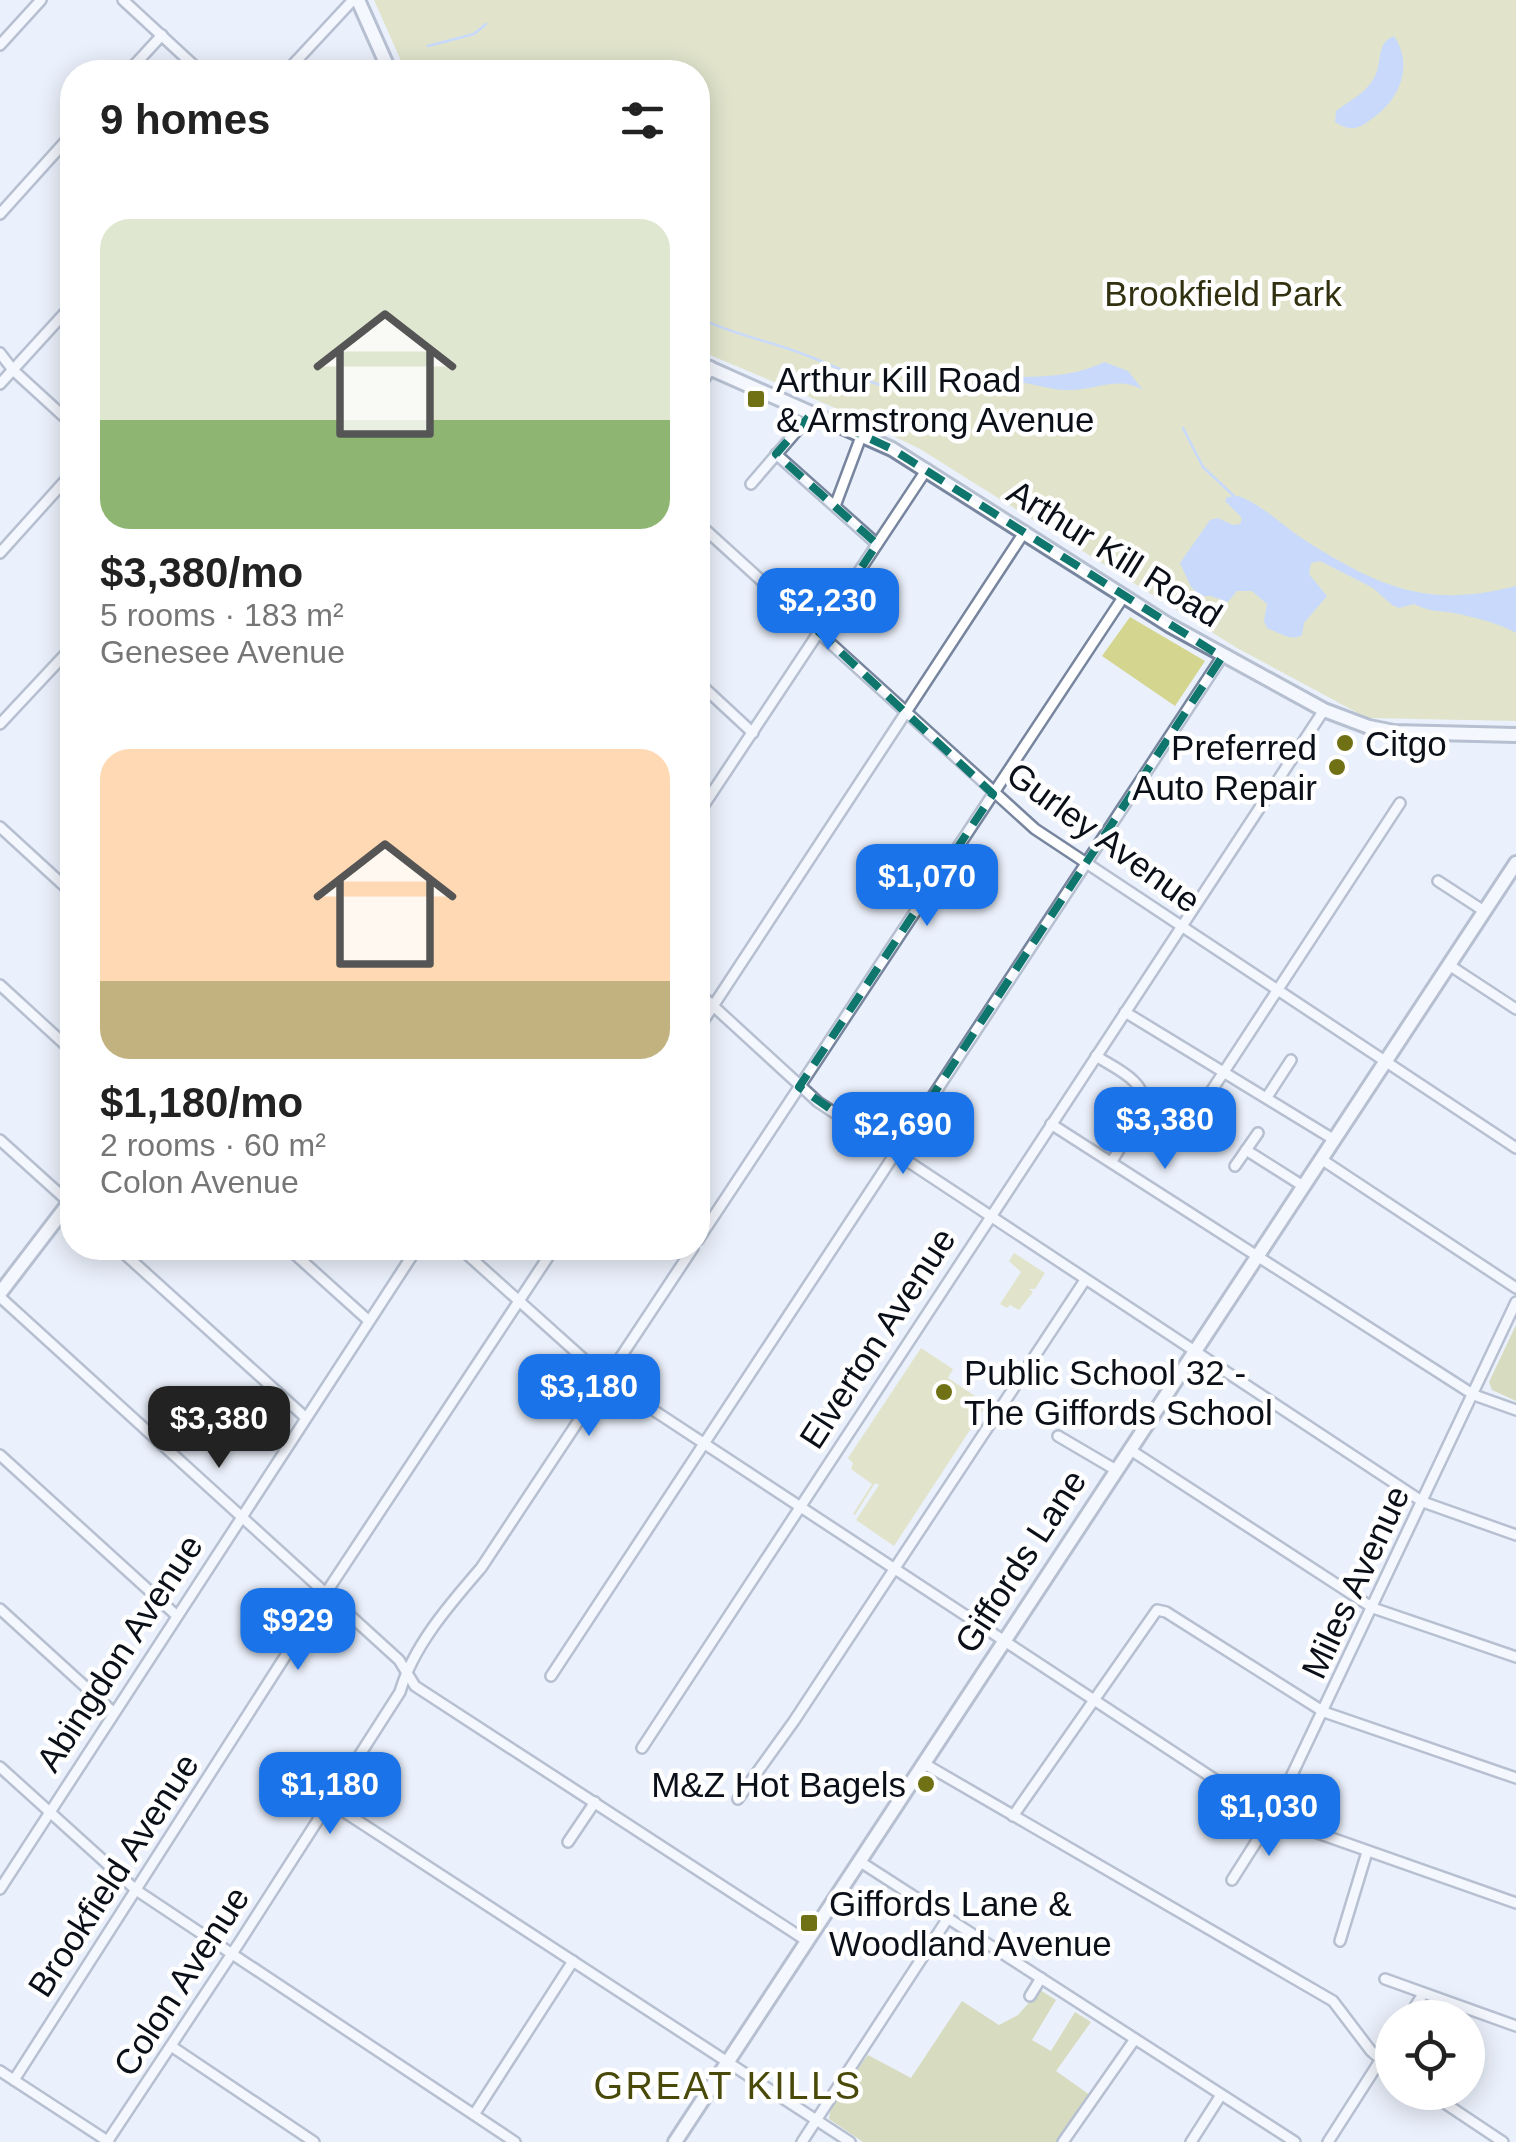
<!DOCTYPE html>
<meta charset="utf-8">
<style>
body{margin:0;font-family:Arial,sans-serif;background:#f2f2f2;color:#222;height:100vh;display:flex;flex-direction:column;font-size:38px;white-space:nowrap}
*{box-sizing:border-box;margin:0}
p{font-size:32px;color:#767676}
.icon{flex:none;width:55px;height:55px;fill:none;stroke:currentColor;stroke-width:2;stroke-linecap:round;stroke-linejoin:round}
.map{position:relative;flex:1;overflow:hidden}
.panel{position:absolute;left:60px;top:60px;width:650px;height:1200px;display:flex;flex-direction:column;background:#fff;border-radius:40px;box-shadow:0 5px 25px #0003}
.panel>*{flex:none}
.tools{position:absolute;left:1375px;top:2000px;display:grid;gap:20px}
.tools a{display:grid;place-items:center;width:110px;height:110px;border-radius:50%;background:#fff;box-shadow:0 5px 25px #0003;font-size:50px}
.price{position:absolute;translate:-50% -85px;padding:0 22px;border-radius:20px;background:#1a73e8;color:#fff;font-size:32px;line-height:65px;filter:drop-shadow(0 2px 5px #0008)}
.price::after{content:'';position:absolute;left:50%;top:60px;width:30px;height:22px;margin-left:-15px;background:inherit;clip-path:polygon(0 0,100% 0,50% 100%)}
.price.active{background:#222;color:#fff}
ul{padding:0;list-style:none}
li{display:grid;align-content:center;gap:20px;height:530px;padding:0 40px}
li span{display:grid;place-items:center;height:310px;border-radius:30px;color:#555}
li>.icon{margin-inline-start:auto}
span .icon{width:180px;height:180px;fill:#fffc;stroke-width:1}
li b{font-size:42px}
h2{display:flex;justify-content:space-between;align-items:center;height:120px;padding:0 40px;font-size:42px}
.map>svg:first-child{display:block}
.green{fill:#d4d690}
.forest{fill:#bfc176}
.water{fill:#9dbdfd}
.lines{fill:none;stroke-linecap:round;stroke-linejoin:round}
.stream{stroke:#9dbdfd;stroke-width:2.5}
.street-casing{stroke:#77859e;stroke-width:14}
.secondary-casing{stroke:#77859e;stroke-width:18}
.street{stroke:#fff;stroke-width:9}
.secondary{stroke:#fff;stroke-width:12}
.marked{fill:none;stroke:#0f766e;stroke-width:8;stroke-dasharray:20 12;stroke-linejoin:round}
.poi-dot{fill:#707014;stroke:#fff;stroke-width:4}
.labels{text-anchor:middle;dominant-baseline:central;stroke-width:9;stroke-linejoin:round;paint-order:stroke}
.park-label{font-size:35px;fill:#313110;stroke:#fff}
.poi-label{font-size:35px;fill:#0a0f18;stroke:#fff;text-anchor:start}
.street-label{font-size:35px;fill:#0a0f18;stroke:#fff}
.neighbourhood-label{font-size:38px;letter-spacing:2.5px;fill:#49490a;stroke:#fff}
</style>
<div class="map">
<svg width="1516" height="2142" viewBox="0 0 1516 2142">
<rect width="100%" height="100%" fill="#ebf1fc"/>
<g class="green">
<polygon points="374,0 1516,0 1516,721 1367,718 1237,648 920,449 833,407 698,350 698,72 406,72"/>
<polygon points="1130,617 1205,661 1175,706 1102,656"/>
<polygon points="1014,1253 1045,1273 1035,1289 1029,1289 1033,1292 1019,1310 1010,1305 1007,1308 1000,1304 1021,1272 1009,1261"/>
<polygon points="921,1348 953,1369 948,1378 987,1404 894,1546 856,1520 879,1485 875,1483 855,1515 853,1514 872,1484 851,1469 853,1463 848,1458"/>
</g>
<g class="forest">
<polygon points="1516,1325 1516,1401 1492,1390 1489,1382"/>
<path d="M 1040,1990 L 1056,2000 L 1032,2040 L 1051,2051 L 1075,2012 L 1091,2022 L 1056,2071 L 1090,2095 L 1056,2142 L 863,2142 L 829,2119 C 831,2096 854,2074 868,2055 L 911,2078 L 962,2001 L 999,2025 L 1018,2015 Z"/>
</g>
<g class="water">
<path d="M 1394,36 C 1413,64 1401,96 1377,115 C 1361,127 1354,134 1335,122 L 1336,111 C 1349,101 1366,93 1374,78 C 1383,63 1375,43 1394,36 Z"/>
<path d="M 1104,362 L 1128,371 L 1143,390 C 1118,375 1095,391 1067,390 C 1045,390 1024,380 1003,381 L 1006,377 C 1039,377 1074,377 1104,362 Z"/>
<path d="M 1238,496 C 1260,503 1283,526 1303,539 C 1379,587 1426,609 1516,586 L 1516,633 C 1501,624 1471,616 1453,613 C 1437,610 1429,612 1414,604 L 1399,608 L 1392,605 L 1373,588 L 1320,561 L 1311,563 L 1309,574 L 1327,596 L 1304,623 L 1302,635 C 1292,642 1278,632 1267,628 L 1264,621 L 1267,604 L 1252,591 L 1237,591 L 1228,602 L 1211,596 L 1201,596 L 1191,587 L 1180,563 L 1210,520 L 1218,518 L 1233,525 L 1240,524 L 1242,518 L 1225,501 L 1227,497 Z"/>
</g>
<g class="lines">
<g class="stream">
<polyline points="428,46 474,34 486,24"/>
<path d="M 698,317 C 733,335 771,341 808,356 C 840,368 868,384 902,391"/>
<polyline points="1183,428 1203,467 1235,497"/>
</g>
<defs>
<g id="street">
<polyline points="123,0 201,72"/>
<polyline points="0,45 41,0"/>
<polyline points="128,72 162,35"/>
<polyline points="286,72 353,0"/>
<polyline points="0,214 72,134"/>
<polyline points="0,353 13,370 72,424"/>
<polyline points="0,384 72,305"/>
<polyline points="776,454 877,544"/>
<polyline points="751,484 813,412"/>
<polyline points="835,506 862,434"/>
<polyline points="698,523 1035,829 1516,1148"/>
<polyline points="0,553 72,473"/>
<polyline points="698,682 753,733"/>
<polyline points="0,724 72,647"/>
<polyline points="698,814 927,469"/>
<polyline points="0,827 72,893"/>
<polyline points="1438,881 1484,911"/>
<polyline points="1449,965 1516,1009"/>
<polyline points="0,985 72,1051"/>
<polyline points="698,992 818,1102 1423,1502 1516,1535"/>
<polyline points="1125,1012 1333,1139"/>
<polyline points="698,1029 1025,531"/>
<path d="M 1096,1056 C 1116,1069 1148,1081 1144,1109 L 1112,1161"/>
<polyline points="1212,1090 1400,803"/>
<polyline points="1267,1097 1291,1060"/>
<polyline points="1051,1124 1474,1395 1516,1410"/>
<polyline points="0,1140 72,1205"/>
<polyline points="1246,1150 1303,1186"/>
<polyline points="1321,1159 1516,1288"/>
<polyline points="1235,1166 1258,1133"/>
<polyline points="698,1240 1124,596"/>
<polyline points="118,1248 305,1417"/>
<polyline points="288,1248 369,1321"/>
<polyline points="460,1248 606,1379 1272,1817 1516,1903"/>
<polyline points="0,1297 399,1660 415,1686 807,1941"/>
<polyline points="1058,1436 1116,1470"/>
<polyline points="1129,1449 1373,1608 1516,1657"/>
<polyline points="0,1455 176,1615"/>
<polyline points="0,1609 113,1712"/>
<polyline points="551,1676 1222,657"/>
<polyline points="642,1748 1324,710"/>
<polyline points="923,1763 1333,2001 1371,2051 1392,2069"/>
<polyline points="0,1767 136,1890 515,2142"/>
<polyline points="738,1799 794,1721 1085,1280"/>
<polyline points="329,1802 850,2142"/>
<polyline points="1013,1816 1157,1610 1166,1612 1324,1712 1516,1778"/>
<polyline points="568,1842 595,1802"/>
<polyline points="859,1861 1295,2142"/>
<polyline points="1232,1880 1272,1817 1516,1302"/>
<polyline points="0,1889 417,1248"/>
<polyline points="1340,1941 1367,1852"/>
<polyline points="1385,1979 1516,2026"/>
<polyline points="1030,1996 1041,1978"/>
<polyline points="1408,2018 1423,1994"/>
<polyline points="171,2046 314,2142"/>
<polyline points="0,2071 109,2142"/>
<polyline points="14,2080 318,1605 554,1248"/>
<polyline points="1428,2092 1503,2142"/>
<polyline points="475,2113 573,1961"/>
<path d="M 107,2142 L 239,1943 L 400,1692 C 413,1646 450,1604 481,1568 L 693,1248"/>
<polyline points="802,2142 948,1918"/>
<polyline points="1063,2142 1135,2039"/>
<polyline points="1191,2142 1221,2095"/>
<polyline points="1328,2142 1392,2042"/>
</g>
<g id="secondary">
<polyline points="358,0 390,72"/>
<polyline points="698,363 892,449 1169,625 1324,710 1369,727 1394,732 1516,735"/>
<polyline points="698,384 710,368"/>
<polyline points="0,1293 72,1199"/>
<polyline points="675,2142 1516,863"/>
</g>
</defs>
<use href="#street" class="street-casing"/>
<use href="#secondary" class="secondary-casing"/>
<use href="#street" class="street"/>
<use href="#secondary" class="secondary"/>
</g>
<path d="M0 0H1516V2142H0ZM 813,412 L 892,449 L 1222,657 L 894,1154 L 799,1087 L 993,794 L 819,632 L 877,544 L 776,454 Z" fill="#ebf1fc" fill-opacity=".55" fill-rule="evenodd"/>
<path class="marked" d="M 813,412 L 892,449 L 1222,657 L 894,1154 L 799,1087 L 993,794 L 819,632 L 877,544 L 776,454 Z"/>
<g class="poi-dot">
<rect x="746" y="389" width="20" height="20" rx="5"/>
<circle cx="1345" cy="743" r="10"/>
<circle cx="1337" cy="767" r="10"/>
<circle cx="944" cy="1392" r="10"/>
<circle cx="926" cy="1784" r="10"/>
<rect x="799" y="1913" width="20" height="20" rx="5"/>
</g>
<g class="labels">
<g class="park-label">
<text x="1223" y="293">Brookfield Park</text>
</g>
<g class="poi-label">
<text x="776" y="379">Arthur Kill Road<tspan x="776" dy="40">&amp; Armstrong Avenue</tspan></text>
<text x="1365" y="743">Citgo</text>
<text x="1317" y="747" text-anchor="end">Preferred<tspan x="1317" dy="40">Auto Repair</tspan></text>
<text x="964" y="1372">Public School 32 -<tspan x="964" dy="40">The Giffords School</tspan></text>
<text x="906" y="1784" text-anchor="end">M&amp;Z Hot Bagels</text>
<text x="829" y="1903">Giffords Lane &amp;<tspan x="829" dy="40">Woodland Avenue</tspan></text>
</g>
<g class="street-label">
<text transform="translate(1115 553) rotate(32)">Arthur Kill Road</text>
<text transform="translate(1104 837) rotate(36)">Gurley Avenue</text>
<text transform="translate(877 1338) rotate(-57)">Elverton Avenue</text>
<text transform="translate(1020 1561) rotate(-57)">Giffords Lane</text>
<text transform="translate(1355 1582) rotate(-65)">Miles Avenue</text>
<text transform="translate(119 1653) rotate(-57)">Abingdon Avenue</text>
<text transform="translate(113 1875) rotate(-57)">Brookfield Avenue</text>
<text transform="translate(181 1981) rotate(-57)">Colon Avenue</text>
</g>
<g class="neighbourhood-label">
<text x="728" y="2086">GREAT KILLS</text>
</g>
</g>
</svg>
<div class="tools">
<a><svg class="icon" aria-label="locate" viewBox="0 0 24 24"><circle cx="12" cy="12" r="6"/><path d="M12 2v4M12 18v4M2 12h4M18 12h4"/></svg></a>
</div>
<b class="price" style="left:828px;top:653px">$2,230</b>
<b class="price" style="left:927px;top:929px">$1,070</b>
<b class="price" style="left:1165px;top:1172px">$3,380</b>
<b class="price" style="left:903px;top:1177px">$2,690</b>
<b class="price" style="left:589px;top:1439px">$3,180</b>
<b class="price active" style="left:219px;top:1471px">$3,380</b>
<b class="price" style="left:298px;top:1673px">$929</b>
<b class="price" style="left:330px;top:1837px">$1,180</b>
<b class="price" style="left:1269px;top:1859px">$1,030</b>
<section class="panel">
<h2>9 homes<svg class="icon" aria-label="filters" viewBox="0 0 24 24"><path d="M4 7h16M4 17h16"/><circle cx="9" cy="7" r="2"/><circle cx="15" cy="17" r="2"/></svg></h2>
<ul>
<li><span style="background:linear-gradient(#dfe7d0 65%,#8fb573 0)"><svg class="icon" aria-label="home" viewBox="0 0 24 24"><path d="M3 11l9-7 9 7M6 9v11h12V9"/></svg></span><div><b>$3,380/mo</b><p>5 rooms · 183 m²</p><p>Genesee Avenue</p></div></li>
<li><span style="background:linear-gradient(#ffd9b3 75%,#c2b280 0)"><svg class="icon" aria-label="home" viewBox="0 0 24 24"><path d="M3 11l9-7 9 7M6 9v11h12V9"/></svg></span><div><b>$1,180/mo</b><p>2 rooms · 60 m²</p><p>Colon Avenue</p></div></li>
</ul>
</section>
</div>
